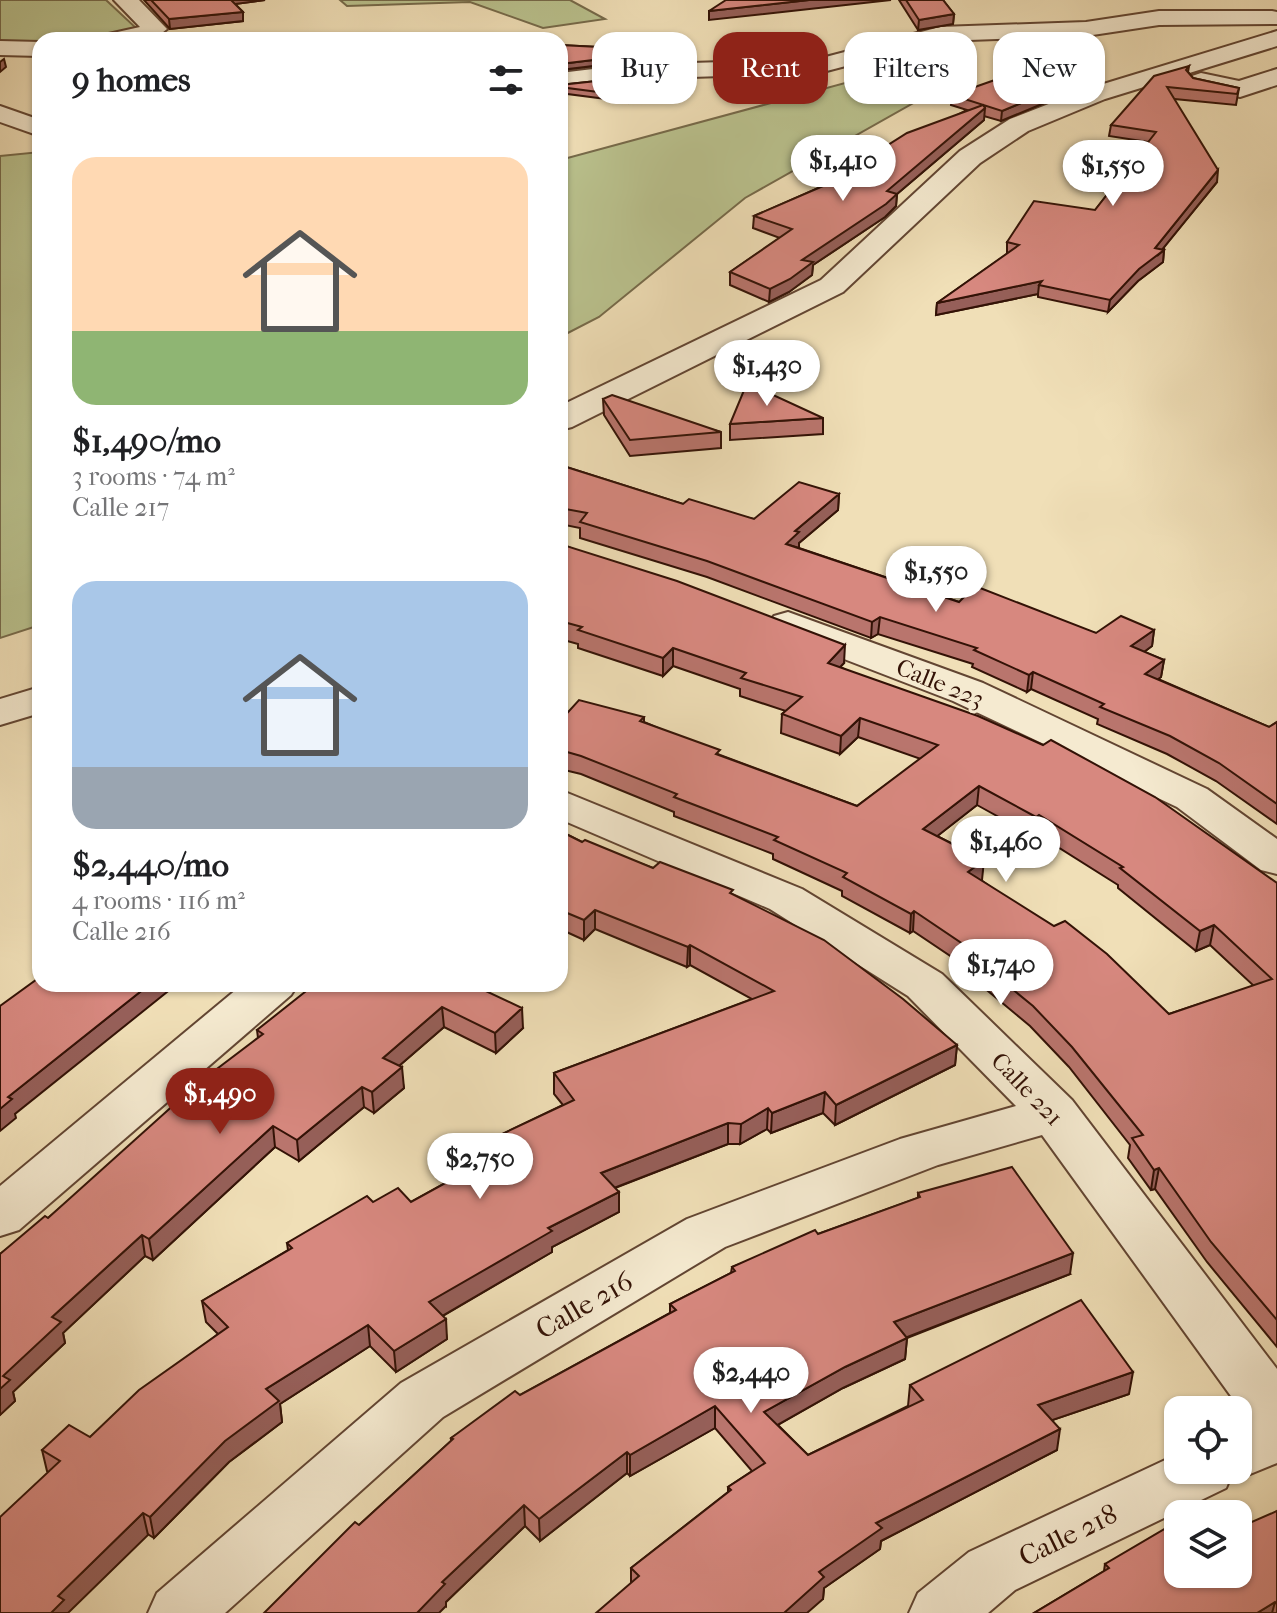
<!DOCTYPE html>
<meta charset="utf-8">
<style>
body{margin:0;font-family:"IM FELL French Canon",serif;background:#f6f6f6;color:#202124;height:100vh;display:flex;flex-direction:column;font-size:30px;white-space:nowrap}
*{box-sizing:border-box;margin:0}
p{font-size:26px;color:#757577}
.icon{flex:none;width:44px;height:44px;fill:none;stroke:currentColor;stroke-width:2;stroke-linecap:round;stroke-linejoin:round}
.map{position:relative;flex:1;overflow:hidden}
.side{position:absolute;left:32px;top:32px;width:536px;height:960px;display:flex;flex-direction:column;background:#fff;border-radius:24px;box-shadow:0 2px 6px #0004}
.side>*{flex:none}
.guide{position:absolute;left:592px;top:32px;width:564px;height:72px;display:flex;gap:16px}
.fabs{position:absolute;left:1164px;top:1396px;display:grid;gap:16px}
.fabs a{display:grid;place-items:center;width:88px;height:88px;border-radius:16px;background:#fff;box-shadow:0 2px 6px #0004;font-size:40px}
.price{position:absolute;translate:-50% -68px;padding:0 18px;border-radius:28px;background:#fff;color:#222;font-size:26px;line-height:52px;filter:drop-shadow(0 2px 4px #0008)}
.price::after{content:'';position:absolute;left:50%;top:48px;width:24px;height:18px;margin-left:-12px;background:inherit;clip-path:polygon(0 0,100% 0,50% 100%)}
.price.on{background:#8f2418;color:#fff}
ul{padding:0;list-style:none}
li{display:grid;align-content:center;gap:16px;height:424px;padding:0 40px}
li span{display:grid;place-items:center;height:248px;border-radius:24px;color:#555}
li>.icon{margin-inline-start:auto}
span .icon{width:144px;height:144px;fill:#fffc;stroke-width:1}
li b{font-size:34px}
h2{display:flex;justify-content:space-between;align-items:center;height:96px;padding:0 40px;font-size:34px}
.tag{padding:0 28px;border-radius:24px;background:#fff;box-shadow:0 2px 6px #0004;font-size:28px;line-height:72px}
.tag.on{background:#8f2418;color:#fff}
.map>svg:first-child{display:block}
.green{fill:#bac28e;stroke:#766a4a;stroke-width:2}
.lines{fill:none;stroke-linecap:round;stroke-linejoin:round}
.minor-casing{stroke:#624532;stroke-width:4}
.minor{fill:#f5ead0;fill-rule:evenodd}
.wall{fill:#b9756d;stroke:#331206;stroke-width:2;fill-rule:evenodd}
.shaded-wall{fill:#965f59;stroke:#331206;stroke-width:2}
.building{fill:#d7887f;stroke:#331206;stroke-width:2;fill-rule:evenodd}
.labels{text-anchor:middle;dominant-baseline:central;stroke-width:6;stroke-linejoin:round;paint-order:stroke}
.street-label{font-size:24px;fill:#331206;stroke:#f5ead0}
.near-street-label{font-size:28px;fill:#331206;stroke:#f5ead0}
</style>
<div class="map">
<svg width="1277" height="1613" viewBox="0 0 1277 1613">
<rect width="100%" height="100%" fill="#f0dfb7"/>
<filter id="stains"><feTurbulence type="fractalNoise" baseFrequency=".0025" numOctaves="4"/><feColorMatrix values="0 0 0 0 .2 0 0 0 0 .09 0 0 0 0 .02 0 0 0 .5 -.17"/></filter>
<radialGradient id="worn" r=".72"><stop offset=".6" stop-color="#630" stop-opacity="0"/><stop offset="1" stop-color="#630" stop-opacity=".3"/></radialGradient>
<g class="green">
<polygon points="0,0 106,0 136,28 104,38 40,40 40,45 0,45"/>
<polygon points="340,0 570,0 605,19 543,28 470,2 347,6"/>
<polygon points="845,83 915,102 745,198 599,317 560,337 560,160"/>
<polygon points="40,152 40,625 0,638 0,156"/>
</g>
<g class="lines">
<defs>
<g id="minor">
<polygon points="114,0 139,0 167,29 153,40 101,40 104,35 140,27"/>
<polygon points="1159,11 1272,11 1277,12 1277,24 1159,25 1086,36 941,41 819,73 626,79 560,89 560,73 626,65 818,59 940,27 1086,22"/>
<polygon points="1277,31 1277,46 1105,99 1028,131 980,163 843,292 572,427 560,430 560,406 821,280 960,151 1010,119 1087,89"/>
<polygon points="0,41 40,42 40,56 0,55"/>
<polygon points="1277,69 1277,85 1240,97 1192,86 1188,81 1192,76 1201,73 1239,81"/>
<polygon points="0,106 40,120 40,136 0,122"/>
<polygon points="788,612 983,683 1207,789 1277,839 1277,874 1261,870 1177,807 953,701 774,632 768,624 774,616"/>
<polygon points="40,687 40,713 0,725 0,699"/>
<polygon points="560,790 802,889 942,974 1072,1100 1277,1369 1277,1463 1238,1479 1231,1476 1226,1488 1015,1590 988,1613 909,1613 918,1593 969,1552 1178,1454 1178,1470 1238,1470 1238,1426 1249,1421 1042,1135 938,1165 725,1247 443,1417 225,1613 148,1613 157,1593 401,1383 687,1219 900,1139 1016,1106 908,996 770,909 560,819"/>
<polygon points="243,984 298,984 291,995 19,1230 0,1236 0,1186"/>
</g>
</defs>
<use href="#minor" class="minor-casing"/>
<use href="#minor" class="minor"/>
</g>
<g class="wall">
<polygon points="144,0 265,0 235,4 243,12 243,21 170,29"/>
<polygon points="899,0 943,0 954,14 953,24 918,30"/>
<polygon points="560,45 678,51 678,57 674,60 626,62 560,70"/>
<polygon points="1189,66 1188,72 1193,78 1239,88 1236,105 1174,99 1217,182 1162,249 1164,250 1163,262 1138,281 1108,312 1038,297 1038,294 936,315 937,303 1007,254 1007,242 1095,210 1148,142 1109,136 1111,125"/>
<polygon points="652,75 652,81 629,102 560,93 560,85"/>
<polygon points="1073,91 1001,121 984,116 984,120 897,194 896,206 885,217 813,265 812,275 789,292 769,302 730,285 730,272 780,238 753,228 754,216 823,186 967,110 951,105 952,95"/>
<polygon points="603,399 721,432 721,448 630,456 604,415"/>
<polygon points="823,418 823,434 730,440 730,424"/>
<polygon points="560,465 683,504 754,519 839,494 838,510 799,543 799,548 959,602 1096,633 1154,630 1152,646 1144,652 1164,660 1161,677 1158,679 1269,727 1277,722 1277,824 1216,781 1167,754 1097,724 1098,719 1031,689 1027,692 972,667 973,664 878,634 871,638 707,577 580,538 580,528 560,524"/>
<path d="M 560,539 L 566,546 L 844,663 L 840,667 L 1277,883 L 1277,1347 L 1207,1262 L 1155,1189 L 1151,1190 L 1128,1158 L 1130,1145 L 1069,1067 L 1030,1026 L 976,981 L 977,974 L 913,931 L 910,933 L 842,896 L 842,891 L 773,859 L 773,854 L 674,816 L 674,812 L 581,774 L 560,769 L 560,721 L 644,717 L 644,722 L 720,755 L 857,806 L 921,759 L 858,737 L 840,754 L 781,733 L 782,714 L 786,711 L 740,696 L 740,689 L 673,666 L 663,676 L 578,648 L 578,644 L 560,639 ZM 977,805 L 1033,836 L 1037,834 L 1118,885 L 1118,888 L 1196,951 L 1210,945 L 1254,986 L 1169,1014 L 981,880 L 984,860 L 937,836 Z"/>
<polygon points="560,831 582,842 653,868 733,895 957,1045 955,1065 835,1125 823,1113 771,1133 767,1129 740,1144 728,1144 615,1188 619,1212 552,1247 552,1252 443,1316 447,1339 396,1372 370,1346 280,1404 282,1422 229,1462 154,1538 47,1471 42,1450 90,1437 218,1334 206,1322 202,1301 288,1250 287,1243 373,1202 411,1202 480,1164 479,1145 563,1105 554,1094 554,1073 752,999 690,965 687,967 595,929 584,940 560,929"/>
<polygon points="471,984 523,1028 496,1053 444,1027 399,1066 404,1088 374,1113 364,1107 299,1161 275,1147 153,1260 145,1256 63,1333 65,1343 13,1392 15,1401 0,1415 0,1254 48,1218 258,1038 257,1030"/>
<polygon points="918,1193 1070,1274 907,1338 905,1359 843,1388 778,1425 808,1455 908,1406 910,1385 1129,1394 1052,1420 1057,1450 881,1541 880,1549 824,1588 823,1599 631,1582 631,1568 728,1492 728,1487 752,1471 715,1428 630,1476 627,1473 540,1541 525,1526 446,1602 446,1606 359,1525 451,1441 451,1438 520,1395 670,1313 670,1304 731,1273 732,1267 818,1234 918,1198"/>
<polygon points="1277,1511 1277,1613 1034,1613 1104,1571 1105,1564 1178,1574"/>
</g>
<g class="shaded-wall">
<polygon points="227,0 265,0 228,5"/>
<polygon points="809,0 891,0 709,20 709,11"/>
<polygon points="243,12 243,21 170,29 169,19"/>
<polygon points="954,14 953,24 918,30 919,20"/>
<polygon points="678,51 678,57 674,60 674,54"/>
<polygon points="626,56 626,62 560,70 560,64"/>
<polygon points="4,59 6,67 0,72 0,62"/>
<polygon points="652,75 652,81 629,102 629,96"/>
<polygon points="1074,81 1073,91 1001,121 1002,111"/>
<polygon points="985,108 984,120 897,194 896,206 885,217 813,265 812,275 789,292 769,302 770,289 802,260"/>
<polygon points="1218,170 1217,182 1157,256 1164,250 1163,262 1138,281 1108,312 1110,300 1155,248"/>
<polygon points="1042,281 1039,285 1038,294 936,315 937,303"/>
<polygon points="839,494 838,510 799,543 799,548 786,544 795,531"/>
<polygon points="880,617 878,634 871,638 872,622"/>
<polygon points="1154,630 1152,646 1129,663 1131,646"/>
<polygon points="845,645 844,663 827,681 828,663"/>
<polygon points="673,648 673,666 663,676 663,658"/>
<polygon points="1164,660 1161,677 1143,690 1145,674"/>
<polygon points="1033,672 1031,689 1027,692 1029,675"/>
<polygon points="860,718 858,737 840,754 841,736"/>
<polygon points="979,786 977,805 922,848 923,829"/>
<polygon points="1039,815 1037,834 1033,836 1036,817"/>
<polygon points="984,860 982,880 966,891 968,872"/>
<polygon points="595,910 595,929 584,940 584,920"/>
<polygon points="914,911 913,931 910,933 911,914"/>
<polygon points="1214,925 1210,945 1196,951 1200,931"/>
<polygon points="690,945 690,965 687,967 688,947"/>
<polygon points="150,984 177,984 15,1114 16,1118 0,1131 0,1109 8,1097"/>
<polygon points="442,1007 444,1027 385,1078 383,1058"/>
<polygon points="522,1008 523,1028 496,1053 495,1033"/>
<polygon points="957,1045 955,1065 835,1125 836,1105"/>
<polygon points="402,1067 404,1088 374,1113 372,1092"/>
<polygon points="362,1087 364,1107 299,1161 297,1140"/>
<polygon points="825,1092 823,1113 771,1133 772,1113"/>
<polygon points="768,1108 767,1129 740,1144 741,1124"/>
<polygon points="728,1123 728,1144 601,1193 601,1173"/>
<polygon points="273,1126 275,1147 153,1260 149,1239"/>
<polygon points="1159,1168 1155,1189 1151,1190 1154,1170"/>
<polygon points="619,1192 619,1212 552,1247 552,1252 430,1323 429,1302 548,1228"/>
<polygon points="142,1235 145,1256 63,1333 65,1343 13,1392 15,1401 0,1415 0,1389 3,1376 52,1317"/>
<polygon points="1073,1253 1070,1274 892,1343 894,1322"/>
<polygon points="446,1319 447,1339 396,1372 394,1351"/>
<polygon points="368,1325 370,1346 280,1404 282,1422 229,1462 154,1538 150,1517 266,1389"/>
<polygon points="907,1338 905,1359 843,1388 763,1433 764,1412 845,1367"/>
<polygon points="1133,1372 1129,1394 1035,1426 1038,1405"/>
<polygon points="715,1406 715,1428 630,1476 630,1455"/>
<polygon points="1060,1429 1057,1450 881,1541 880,1549 824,1588 823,1599 807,1613 784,1613 819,1572 876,1523"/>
<polygon points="627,1452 627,1473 540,1541 539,1519"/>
<polygon points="524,1505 525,1526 446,1602 446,1606 439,1613 417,1613 442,1582"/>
<polygon points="143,1513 148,1535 68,1613 51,1613 58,1596"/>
<polygon points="1275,1602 1272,1613 1257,1613"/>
</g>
<g class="building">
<polygon points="151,0 231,0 243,12 169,19"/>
<polygon points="726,0 809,0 709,11"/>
<polygon points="906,0 943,0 954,14 919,20"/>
<polygon points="560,45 678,51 674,54 626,56 560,64"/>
<polygon points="1189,66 1186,70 1193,78 1239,88 1237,94 1167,87 1218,170 1155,248 1164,250 1139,269 1110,300 1039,285 1042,281 937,303 1019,245 1007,242 1034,201 1095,210 1156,132 1111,125 1154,76"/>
<polygon points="1032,67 1074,81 1002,111 952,95"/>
<polygon points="652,75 629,96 560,87 560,85"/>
<polygon points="983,105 985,108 887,191 897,194 886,204 802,260 813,262 790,279 770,289 730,272 792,229 754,216 823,186 907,133"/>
<polygon points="747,383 823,418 730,424"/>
<polygon points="612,395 721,432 630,440 603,399"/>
<polygon points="560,465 683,504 689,499 754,519 799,482 839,494 795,531 799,532 786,544 959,602 975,586 1096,633 1121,616 1154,630 1131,646 1164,660 1145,674 1269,727 1277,722 1277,804 1219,763 1170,736 1100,707 1104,704 1033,672 1029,675 974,650 977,648 880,617 872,622 707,561 580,522 587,513 560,508"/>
<path d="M 560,539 L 566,546 L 677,581 L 845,645 L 828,663 L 978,716 L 1043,745 L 1051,740 L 1155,797 L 1277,883 L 1277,1320 L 1211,1242 L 1159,1168 L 1154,1170 L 1132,1138 L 1143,1135 L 1072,1047 L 1033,1006 L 978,961 L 985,959 L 914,911 L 911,914 L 843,877 L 847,873 L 774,840 L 778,837 L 674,797 L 677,794 L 581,756 L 560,750 L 562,748 L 560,747 L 560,721 L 579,700 L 644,717 L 640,721 L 720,750 L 716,754 L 857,806 L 938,745 L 860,718 L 841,736 L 782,714 L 802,697 L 741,678 L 746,673 L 673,648 L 663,658 L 578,630 L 582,627 L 560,621 ZM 979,786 L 1036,817 L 1039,815 L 1123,867 L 1120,868 L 1200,931 L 1214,925 L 1272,979 L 1169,1014 L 1107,954 L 1065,921 L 1054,926 L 968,872 L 984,860 L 923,829 Z"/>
<polygon points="560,831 582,842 585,840 653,868 660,862 733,890 730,893 824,940 903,999 957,1045 836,1105 825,1092 772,1113 768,1108 741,1124 728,1123 601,1173 619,1192 548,1228 552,1231 429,1302 446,1319 394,1351 368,1325 266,1389 279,1401 225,1441 150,1517 143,1513 58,1596 64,1600 51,1613 0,1613 0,1517 60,1461 42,1450 69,1425 90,1437 139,1390 228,1327 202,1301 292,1248 287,1243 367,1196 373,1202 398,1188 411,1202 491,1158 479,1145 574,1100 554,1073 774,991 690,945 688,947 595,910 584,920 560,910"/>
<polygon points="40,977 40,984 150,984 8,1097 12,1099 0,1109 0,1006"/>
<polygon points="315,984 471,984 522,1008 495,1033 442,1007 383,1058 402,1067 372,1092 362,1087 297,1140 273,1126 149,1239 142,1235 52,1317 61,1322 3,1376 10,1380 0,1389 0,1254 45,1216 48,1218 197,1084 263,1034 257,1030"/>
<polygon points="1012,1167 1073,1253 894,1322 907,1338 845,1367 764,1412 808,1455 923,1400 910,1385 1081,1300 1133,1372 1038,1405 1060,1429 876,1523 882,1528 819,1572 824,1577 784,1613 596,1613 639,1576 631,1568 731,1490 728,1487 765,1463 715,1406 630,1455 627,1452 539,1519 524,1505 442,1582 445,1584 417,1613 264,1613 355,1522 359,1525 453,1439 451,1438 515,1391 520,1395 676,1310 670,1304 735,1271 732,1267 815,1230 818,1234 920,1197 918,1193"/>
<polygon points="1277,1511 1277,1604 1275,1602 1257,1613 1034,1613 1109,1568 1105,1564 1178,1521 1178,1574 1238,1574 1238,1528"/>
</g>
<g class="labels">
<g class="street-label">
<text transform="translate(940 683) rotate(22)">Calle 223</text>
<text transform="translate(1027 1089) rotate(46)">Calle 221</text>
</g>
<g class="near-street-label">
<text transform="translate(584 1305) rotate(-30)">Calle 216</text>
<text transform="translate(1068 1535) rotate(-26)">Calle 218</text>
</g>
</g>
<rect width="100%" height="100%" filter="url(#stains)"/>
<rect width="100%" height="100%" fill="url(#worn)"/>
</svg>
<div class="fabs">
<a><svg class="icon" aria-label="locate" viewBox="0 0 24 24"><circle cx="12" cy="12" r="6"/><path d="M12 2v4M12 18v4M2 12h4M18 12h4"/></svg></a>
<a><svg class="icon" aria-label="layers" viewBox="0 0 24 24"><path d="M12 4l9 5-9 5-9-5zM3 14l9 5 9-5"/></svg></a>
</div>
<b class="price" style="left:843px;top:203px">$1,410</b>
<b class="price" style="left:1113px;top:208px">$1,550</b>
<b class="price" style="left:767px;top:408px">$1,430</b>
<b class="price" style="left:936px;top:614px">$1,550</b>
<b class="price" style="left:1006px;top:884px">$1,460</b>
<b class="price" style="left:1001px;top:1007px">$1,740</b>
<b class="price on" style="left:220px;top:1136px">$1,490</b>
<b class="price" style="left:480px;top:1201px">$2,750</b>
<b class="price" style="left:751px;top:1415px">$2,440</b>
<div class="guide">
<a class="tag">Buy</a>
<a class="tag on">Rent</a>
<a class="tag">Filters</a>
<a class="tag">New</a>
</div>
<section class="side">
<h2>9 homes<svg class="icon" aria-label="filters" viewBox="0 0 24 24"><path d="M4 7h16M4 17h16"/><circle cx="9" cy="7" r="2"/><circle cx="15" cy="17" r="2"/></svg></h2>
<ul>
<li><span style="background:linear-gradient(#ffd9b3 70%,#8fb573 0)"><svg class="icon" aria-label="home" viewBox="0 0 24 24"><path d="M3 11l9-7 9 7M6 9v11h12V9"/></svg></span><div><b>$1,490/mo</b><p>3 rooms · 74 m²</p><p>Calle 217</p></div></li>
<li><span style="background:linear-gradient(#a9c7e8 75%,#9aa5b1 0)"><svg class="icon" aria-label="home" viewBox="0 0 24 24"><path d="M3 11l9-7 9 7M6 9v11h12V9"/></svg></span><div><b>$2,440/mo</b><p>4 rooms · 116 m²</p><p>Calle 216</p></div></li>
</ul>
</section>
</div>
